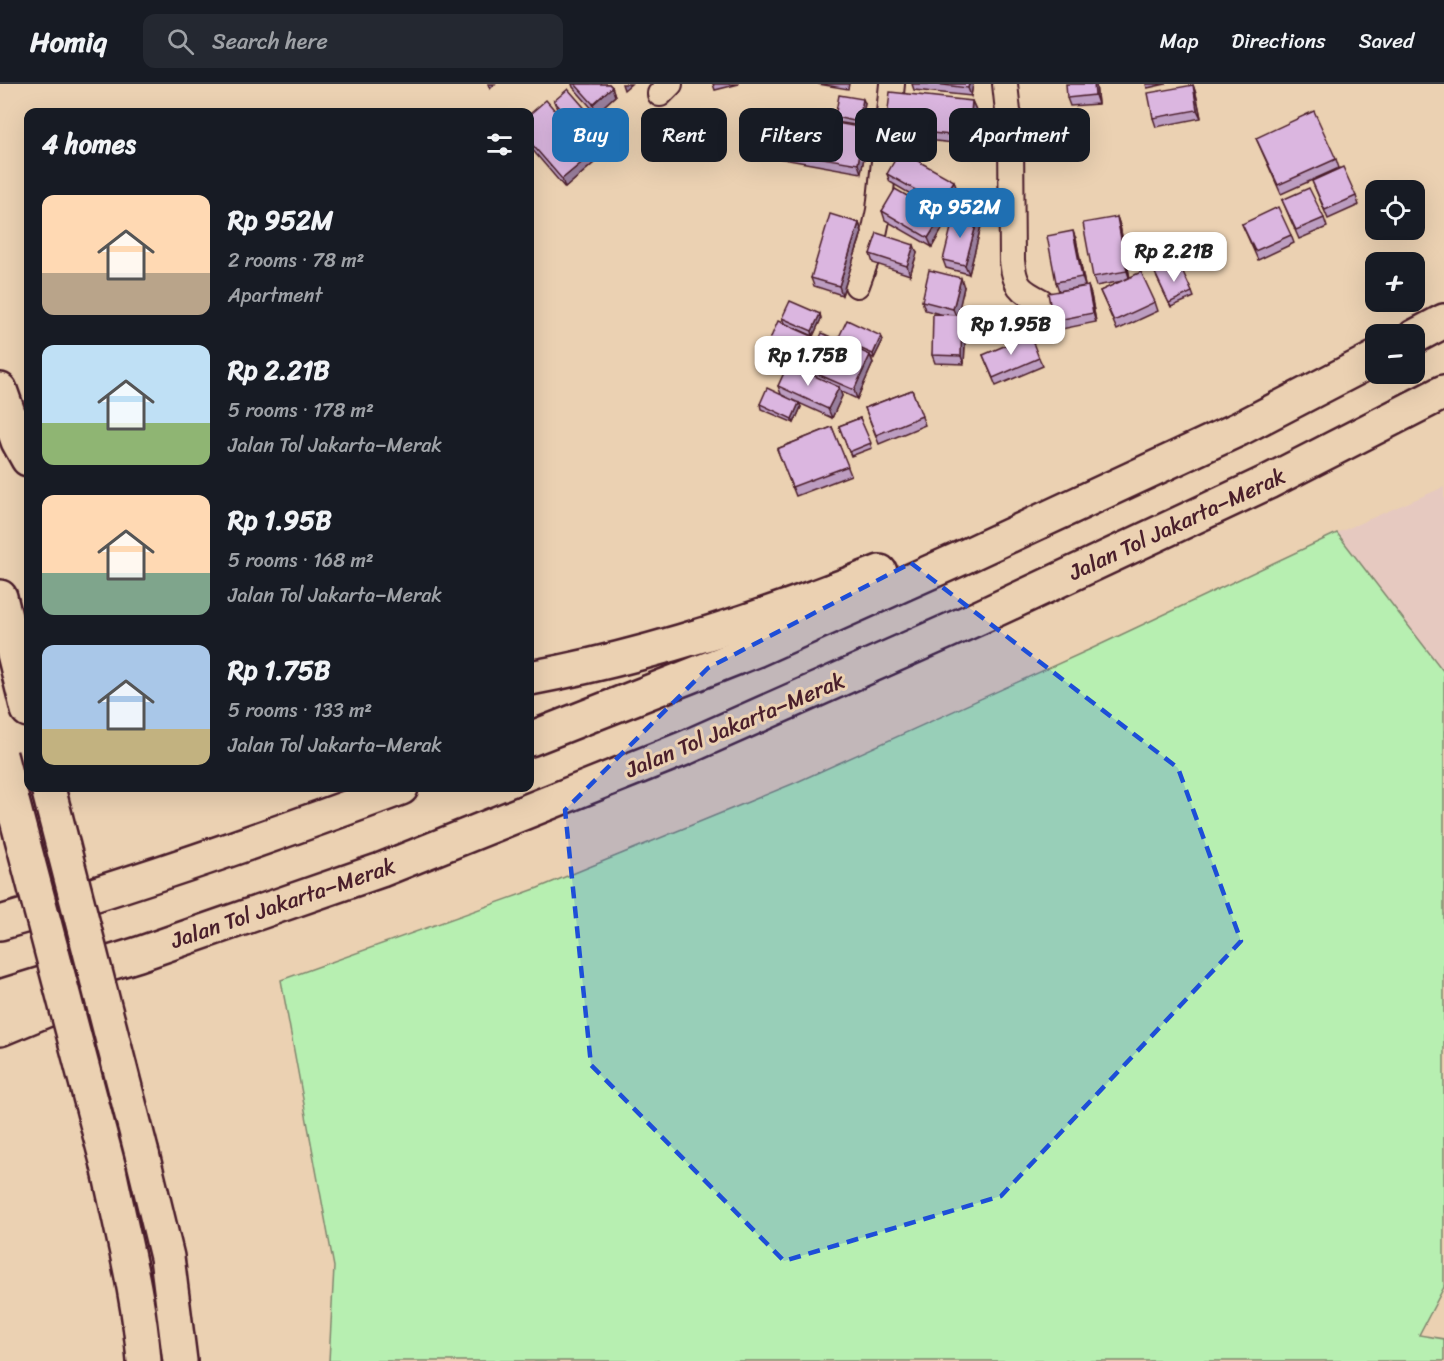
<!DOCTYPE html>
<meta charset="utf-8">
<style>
body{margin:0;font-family:Sriracha,sans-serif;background:#242831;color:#f1f3f6;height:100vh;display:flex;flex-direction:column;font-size:22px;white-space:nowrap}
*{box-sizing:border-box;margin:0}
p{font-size:20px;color:#9ea1a6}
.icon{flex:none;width:33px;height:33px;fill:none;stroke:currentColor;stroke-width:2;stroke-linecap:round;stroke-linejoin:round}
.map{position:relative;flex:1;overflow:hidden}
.details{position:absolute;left:24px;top:24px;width:510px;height:684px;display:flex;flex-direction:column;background:#171b24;border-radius:12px;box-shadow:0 6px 24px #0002}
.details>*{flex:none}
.banner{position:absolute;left:552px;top:24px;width:570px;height:54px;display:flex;gap:12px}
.tools{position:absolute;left:1365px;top:96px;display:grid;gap:12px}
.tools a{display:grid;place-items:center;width:60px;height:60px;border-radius:12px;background:#171b24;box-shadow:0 6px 24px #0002;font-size:30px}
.price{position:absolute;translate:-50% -51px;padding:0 14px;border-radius:12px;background:#fff;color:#222;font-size:20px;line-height:39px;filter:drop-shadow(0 2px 3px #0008)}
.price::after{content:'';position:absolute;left:50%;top:36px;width:18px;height:14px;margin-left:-9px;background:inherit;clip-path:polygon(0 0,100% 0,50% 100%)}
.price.on{background:#1f6fb2;color:#fff}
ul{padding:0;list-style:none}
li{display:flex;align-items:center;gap:18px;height:150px;padding:0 18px}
li span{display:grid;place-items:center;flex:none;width:168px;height:120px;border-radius:12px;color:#555}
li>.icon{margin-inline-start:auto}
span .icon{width:72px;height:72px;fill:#fffc;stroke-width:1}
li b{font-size:26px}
h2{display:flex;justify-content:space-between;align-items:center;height:72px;padding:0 18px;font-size:26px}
.chip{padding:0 21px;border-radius:12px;background:#171b24;box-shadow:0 6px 24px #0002;font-size:21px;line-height:54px}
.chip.on{background:#1f6fb2;color:#fff}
header{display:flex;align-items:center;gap:36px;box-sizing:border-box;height:84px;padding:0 30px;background:#171b24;border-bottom:2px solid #363941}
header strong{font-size:28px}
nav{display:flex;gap:33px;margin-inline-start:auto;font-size:21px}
.search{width:420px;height:54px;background:#242831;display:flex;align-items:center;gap:15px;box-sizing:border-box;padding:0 21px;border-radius:12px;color:#9ea1a6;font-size:22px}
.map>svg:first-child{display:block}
.built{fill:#e6c9c0}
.green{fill:#b7efb1;stroke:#80876e;stroke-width:1.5}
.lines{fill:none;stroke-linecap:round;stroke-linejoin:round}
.minor-casing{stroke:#4a1f2b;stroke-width:28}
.motorway-casing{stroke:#4a1f2b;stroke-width:38}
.minor{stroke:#ebd1b2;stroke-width:24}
.motorway{stroke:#ebd1b2;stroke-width:33}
.motorway-bridge-casing{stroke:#4a1f2b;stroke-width:38;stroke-linecap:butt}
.motorway-bridge{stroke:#ebd1b2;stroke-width:33}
.wall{fill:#bc9dc1;stroke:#4a1f2b;stroke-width:1.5}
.shaded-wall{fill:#997f9d;stroke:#4a1f2b;stroke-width:1.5}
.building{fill:#dbb6e0;stroke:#4a1f2b;stroke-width:1.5}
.marked{fill:#1d4ed8;fill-opacity:0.2;stroke:#1d4ed8;stroke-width:4.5;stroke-dasharray:12 8;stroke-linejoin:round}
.labels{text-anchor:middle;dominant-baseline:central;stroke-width:6;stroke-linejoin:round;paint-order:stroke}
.street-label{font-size:22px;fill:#4a1f2b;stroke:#ebd1b2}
</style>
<header>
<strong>Homiq</strong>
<div class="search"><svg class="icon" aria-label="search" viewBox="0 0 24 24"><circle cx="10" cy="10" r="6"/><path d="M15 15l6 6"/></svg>Search here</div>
<nav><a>Map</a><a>Directions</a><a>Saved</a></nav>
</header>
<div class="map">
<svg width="1444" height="1277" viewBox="0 0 1444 1277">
<rect width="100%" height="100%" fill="#ebd1b2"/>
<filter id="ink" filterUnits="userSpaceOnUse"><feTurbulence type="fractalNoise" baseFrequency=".0167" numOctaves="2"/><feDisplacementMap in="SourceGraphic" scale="12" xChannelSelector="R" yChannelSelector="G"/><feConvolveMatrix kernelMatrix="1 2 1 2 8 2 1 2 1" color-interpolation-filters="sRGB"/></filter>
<g filter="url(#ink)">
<polygon class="built" points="1444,403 1444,588 1337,449"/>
<polygon class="green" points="1337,449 1444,588 1444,1203 1419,1251 1444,1255 1444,1277 329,1277 334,1183 281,896 538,804 797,698 1093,564"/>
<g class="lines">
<defs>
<g id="minor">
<path d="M 1005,0 L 1011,55 L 1012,177 C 1015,202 1019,206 1041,217"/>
<polyline points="660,10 670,0"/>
<polyline points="857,201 872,160 879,126 892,0"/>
</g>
<g id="motorway">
<polyline points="1414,253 1444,237"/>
<polyline points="0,306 18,357 28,375"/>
<polyline points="0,513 28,626"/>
<path d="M 530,594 C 649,572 767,533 880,488"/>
<polyline points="530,655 756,566 957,476 1239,345 1376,274"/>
<path d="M 0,839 C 136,800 269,753 401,704"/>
<polyline points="0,913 139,870 381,786 685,664 980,533 1268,398 1444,308"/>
<polyline points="0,945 92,907"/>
<polyline points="142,1070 167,1173 180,1277"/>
<path d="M 108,1081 C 121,1145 139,1211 144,1277"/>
</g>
</defs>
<use href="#minor" class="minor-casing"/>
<use href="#motorway" class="motorway-casing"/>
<use href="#minor" class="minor"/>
<use href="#motorway" class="motorway"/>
<defs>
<g id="motorway-bridge">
<polyline points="0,671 108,1081"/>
<polyline points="48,704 142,1070"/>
</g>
</defs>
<use href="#motorway-bridge" class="motorway-bridge-casing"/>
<use href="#motorway-bridge" class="motorway-bridge"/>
</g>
<g class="wall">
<polygon points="572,0 609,0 612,3 615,12 596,29 573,3"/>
<polygon points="713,0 739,0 715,6"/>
<polygon points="818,0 849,0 848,5"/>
<polygon points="912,0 973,0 971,12 914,6"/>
<polygon points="1096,0 1098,20 1070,22 1067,14"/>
<polygon points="1146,0 1166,0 1147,4"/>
<polygon points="1193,1 1196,10 1201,34 1156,43 1153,34"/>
<polygon points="554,17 603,45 606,54 592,65 557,25"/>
<polygon points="972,17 976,26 972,61 890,52 886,44"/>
<polygon points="865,19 861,42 836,38 835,33"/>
<polygon points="530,30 595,78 565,104 530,63"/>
<polygon points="864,44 868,53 861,89 778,74 775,66"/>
<polygon points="1256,54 1336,75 1339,84 1281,110"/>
<polygon points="887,90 957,106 943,129 890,98"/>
<polygon points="1312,97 1356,112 1359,121 1328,135"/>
<polygon points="1282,116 1324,134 1327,143 1299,155"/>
<polygon points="882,127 945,140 932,163 885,136"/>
<polygon points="1117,133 1120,142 1130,194 1155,218 1158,227 1117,246 1100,207 1123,197 1096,202 1093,193"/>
<polygon points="978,134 981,142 969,190 946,184 943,176"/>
<polygon points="859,139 862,148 842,211 814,202 811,194"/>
<polygon points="1242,140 1291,151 1294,159 1258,176"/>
<polygon points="1076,155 1085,202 1059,207 1056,198"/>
<polygon points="917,169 910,191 873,179 870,170"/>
<polygon points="1157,194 1192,208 1194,213 1171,223"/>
<polygon points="1088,202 1091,211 1096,238 1057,246 1053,237"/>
<polygon points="964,203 957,231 962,231 966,239 964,280 935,279 932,271 940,230 925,226 922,217"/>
<polygon points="820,230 821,235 813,252 784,239 782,234"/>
<polygon points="881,252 883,256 874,274 871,273 873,279 857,315 840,307 842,312 832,334 799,319 801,323 794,339 761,325 760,320 781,310 778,302 807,289 806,285 838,256 838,255"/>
<polygon points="768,260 815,261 805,283 772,268"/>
<polygon points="983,271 1039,274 1043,282 996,302"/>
<polygon points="912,306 925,341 879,360 865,324"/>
<polygon points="860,334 872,364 851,372 839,342"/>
<polygon points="832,343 851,391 796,412 777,365"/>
</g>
<g class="shaded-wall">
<polygon points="488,0 495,0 490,5"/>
<polygon points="622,0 631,0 624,6"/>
<polygon points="969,0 973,0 971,12 968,4"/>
<polygon points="1094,0 1096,0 1098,20 1095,11"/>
<polygon points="1193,1 1196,10 1201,34 1197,26"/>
<polygon points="612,3 615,12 596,29 593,20"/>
<polygon points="863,15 865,19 861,42 859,38"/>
<polygon points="972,17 976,26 972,61 969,53"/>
<polygon points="864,44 868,53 861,89 858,80"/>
<polygon points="603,45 606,54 592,65 589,57"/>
<polygon points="592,70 595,78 565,104 562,95"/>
<polygon points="954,97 957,106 943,129 940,120"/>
<polygon points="942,132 945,140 932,163 928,154"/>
<polygon points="1117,133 1120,142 1130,196 1127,187"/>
<polygon points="978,134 981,142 969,190 965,181"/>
<polygon points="859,139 862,148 842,211 839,202"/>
<polygon points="1073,147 1076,155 1085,202 1082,193"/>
<polygon points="914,161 917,169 910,191 907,182"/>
<polygon points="961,194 964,203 957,234 953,225"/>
<polygon points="1088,202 1091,211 1096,238 1093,229"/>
<polygon points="820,230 821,235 813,252 812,247"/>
<polygon points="962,231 966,239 964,280 961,272"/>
<polygon points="812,252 815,261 805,283 802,274"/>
<polygon points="881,252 883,256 874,274 873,270"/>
<polygon points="870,271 873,279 857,315 854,306"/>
<polygon points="839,303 842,312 832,334 828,325"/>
<polygon points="799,319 801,323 794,339 792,335"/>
</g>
<g class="building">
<polygon points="575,0 609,0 612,3 593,20"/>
<polygon points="935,0 969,0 968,4"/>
<polygon points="1066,0 1094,0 1095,11 1067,14"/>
<polygon points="1193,1 1197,26 1153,34 1148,9"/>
<polygon points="568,5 603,45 589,57 554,17"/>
<polygon points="890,8 972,17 969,53 886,44"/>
<polygon points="839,11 863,15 859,38 835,33"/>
<polygon points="546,16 592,70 562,95 530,58 530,30"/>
<polygon points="1314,27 1336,75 1278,101 1256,54"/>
<polygon points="782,29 864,44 858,80 775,66"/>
<polygon points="900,67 954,97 940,120 887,90"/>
<polygon points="1343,83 1356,112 1325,126 1312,97"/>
<polygon points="1309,104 1324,134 1296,146 1282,116"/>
<polygon points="895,105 942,132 928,154 882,127"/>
<polygon points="1278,123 1291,151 1255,167 1242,140"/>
<polygon points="955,128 978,134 965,181 943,176"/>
<polygon points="830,130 859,139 839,202 811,194"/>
<polygon points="1117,133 1127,187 1093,193 1083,139"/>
<polygon points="1073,147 1082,193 1056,198 1047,152"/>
<polygon points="877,149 914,161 907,182 870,170"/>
<polygon points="1179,179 1192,208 1169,219 1155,189"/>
<polygon points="929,186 961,194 953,225 922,217"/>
<polygon points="1141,188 1155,218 1114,237 1100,207"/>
<polygon points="1088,202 1093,229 1053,237 1048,209"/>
<polygon points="790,217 820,230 812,247 782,234"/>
<polygon points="933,230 962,231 961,272 932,271"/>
<polygon points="847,236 881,252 873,270 838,255"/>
<polygon points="778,237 812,252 802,274 768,260"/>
<polygon points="822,249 870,271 854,306 806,285"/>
<polygon points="1030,251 1039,274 993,294 983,271"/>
<polygon points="788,280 839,303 828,325 778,302"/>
<polygon points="767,304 799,319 792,335 760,320"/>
<polygon points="912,306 922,332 876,351 865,324"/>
<polygon points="860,334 871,359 849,368 839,342"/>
<polygon points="832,343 848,382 792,403 777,365"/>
</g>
</g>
<path class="marked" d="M 911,479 L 1178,684 L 1241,857 L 1001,1112 L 784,1177 L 591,981 L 565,726 L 708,584 Z"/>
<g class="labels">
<g class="street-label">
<text transform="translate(1177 440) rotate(-25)">Jalan Tol Jakarta–Merak</text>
<text transform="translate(735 641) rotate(-23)">Jalan Tol Jakarta–Merak</text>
<text transform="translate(283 819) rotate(-19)">Jalan Tol Jakarta–Merak</text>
</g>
</g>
</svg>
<div class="tools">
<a><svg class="icon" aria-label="locate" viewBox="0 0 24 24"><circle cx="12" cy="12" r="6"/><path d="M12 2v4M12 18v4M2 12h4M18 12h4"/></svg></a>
<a>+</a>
<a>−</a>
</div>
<b class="price on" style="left:960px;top:155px">Rp 952M</b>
<b class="price" style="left:1174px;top:199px">Rp 2.21B</b>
<b class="price" style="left:1011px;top:272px">Rp 1.95B</b>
<b class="price" style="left:808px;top:303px">Rp 1.75B</b>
<div class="banner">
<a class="chip on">Buy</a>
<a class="chip">Rent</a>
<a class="chip">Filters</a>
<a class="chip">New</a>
<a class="chip">Apartment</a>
</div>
<section class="details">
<h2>4 homes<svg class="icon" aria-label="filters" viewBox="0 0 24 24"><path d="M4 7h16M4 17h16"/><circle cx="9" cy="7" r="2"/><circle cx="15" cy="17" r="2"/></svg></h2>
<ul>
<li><span style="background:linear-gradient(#ffd9b3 65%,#b9a48a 0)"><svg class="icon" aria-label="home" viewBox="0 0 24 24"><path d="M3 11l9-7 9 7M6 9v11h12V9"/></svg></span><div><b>Rp 952M</b><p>2 rooms · 78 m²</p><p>Apartment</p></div></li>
<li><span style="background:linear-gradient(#bfe0f5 65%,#8fb573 0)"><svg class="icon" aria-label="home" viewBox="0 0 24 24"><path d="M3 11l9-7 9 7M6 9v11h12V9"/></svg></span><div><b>Rp 2.21B</b><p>5 rooms · 178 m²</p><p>Jalan Tol Jakarta–Merak</p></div></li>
<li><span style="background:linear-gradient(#ffd9b3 65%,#7fa58c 0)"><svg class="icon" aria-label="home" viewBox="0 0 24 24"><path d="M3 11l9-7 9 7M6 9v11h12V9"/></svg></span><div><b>Rp 1.95B</b><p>5 rooms · 168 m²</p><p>Jalan Tol Jakarta–Merak</p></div></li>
<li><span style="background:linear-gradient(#a9c7e8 70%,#c2b280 0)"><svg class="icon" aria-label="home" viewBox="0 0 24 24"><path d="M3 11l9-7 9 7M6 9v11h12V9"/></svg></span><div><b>Rp 1.75B</b><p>5 rooms · 133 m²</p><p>Jalan Tol Jakarta–Merak</p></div></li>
</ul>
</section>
</div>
